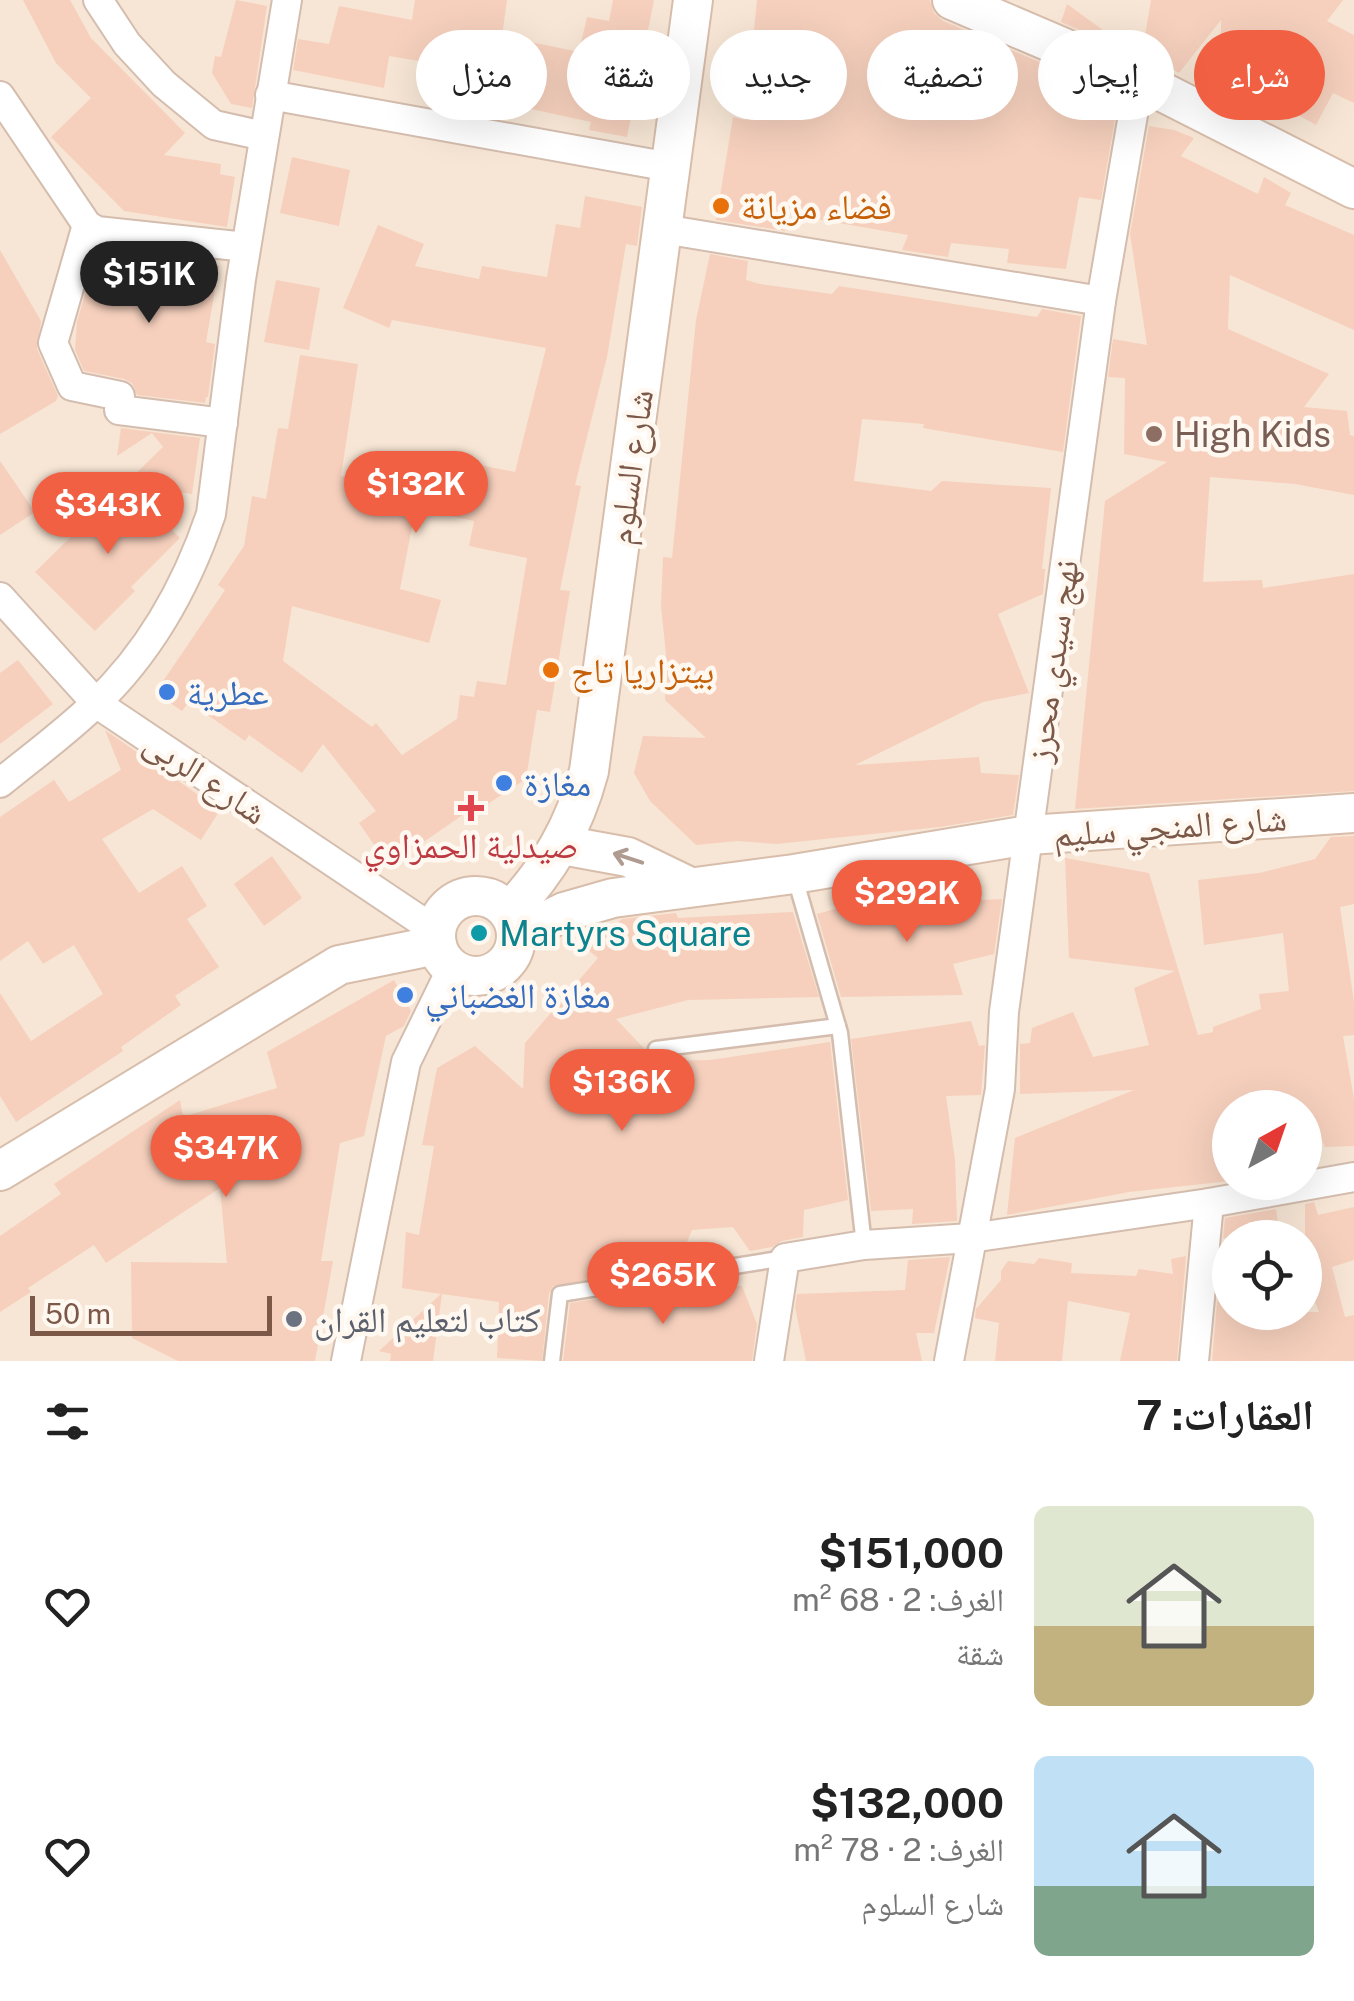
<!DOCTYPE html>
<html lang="ar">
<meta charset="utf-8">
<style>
body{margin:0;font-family:"Public Sans","Noto Naskh Arabic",sans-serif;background:#f6f6f6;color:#222;direction:rtl;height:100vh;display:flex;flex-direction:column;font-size:38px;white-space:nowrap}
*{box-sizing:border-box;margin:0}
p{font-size:32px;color:#767676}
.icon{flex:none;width:55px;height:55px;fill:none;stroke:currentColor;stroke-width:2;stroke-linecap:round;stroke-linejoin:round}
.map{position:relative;height:1361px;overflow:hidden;direction:ltr}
.drawer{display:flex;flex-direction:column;background:#fff;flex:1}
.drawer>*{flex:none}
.guide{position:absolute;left:30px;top:30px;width:1295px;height:90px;direction:rtl;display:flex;gap:20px}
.needle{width:65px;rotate:40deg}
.buttons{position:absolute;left:1212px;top:1090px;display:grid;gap:20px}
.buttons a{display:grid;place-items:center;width:110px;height:110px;border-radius:50%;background:#fff;box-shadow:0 10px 40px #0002;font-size:50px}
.scale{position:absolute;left:30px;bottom:25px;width:242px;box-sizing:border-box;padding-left:10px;border:5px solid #7b5848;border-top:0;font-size:28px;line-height:35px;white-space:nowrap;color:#7b5848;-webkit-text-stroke:8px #fff8f0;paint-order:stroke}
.price{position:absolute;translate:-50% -85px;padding:0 22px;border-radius:35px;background:#f26043;color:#fff;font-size:32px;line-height:65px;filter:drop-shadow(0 2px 5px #0008)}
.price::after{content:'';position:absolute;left:50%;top:60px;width:30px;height:22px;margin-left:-15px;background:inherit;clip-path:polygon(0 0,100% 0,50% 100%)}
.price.active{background:#222;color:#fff}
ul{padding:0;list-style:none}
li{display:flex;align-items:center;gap:30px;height:250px;padding:0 40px}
li span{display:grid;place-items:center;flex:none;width:280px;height:200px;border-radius:15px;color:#555}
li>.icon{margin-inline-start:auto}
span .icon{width:120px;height:120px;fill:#fffc;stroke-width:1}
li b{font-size:42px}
h2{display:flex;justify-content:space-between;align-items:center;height:120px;padding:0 40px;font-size:42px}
.chip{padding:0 35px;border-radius:45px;background:#fff;box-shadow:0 10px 40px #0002;font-size:35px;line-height:90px}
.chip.active{background:#f26043;color:#fff}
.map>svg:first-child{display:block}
.residential{fill:#f7e6d5;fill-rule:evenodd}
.building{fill:#f6d0bd}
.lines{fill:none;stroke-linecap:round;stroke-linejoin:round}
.lane-casing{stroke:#d4bdae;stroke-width:19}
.street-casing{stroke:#d4bdae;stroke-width:32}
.secondary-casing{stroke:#d8bdab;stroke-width:42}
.lane{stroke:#fff;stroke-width:14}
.street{stroke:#fff;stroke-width:28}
.secondary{stroke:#fff;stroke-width:38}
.oneway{stroke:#b09b91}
.food-dot{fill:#e8710a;stroke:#fff8f0;stroke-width:4}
.education-dot{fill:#8d6e63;stroke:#fff8f0;stroke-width:4}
.shop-dot{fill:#3f7fe0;stroke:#fff8f0;stroke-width:4}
.health-dot{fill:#e0444e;stroke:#fff8f0;stroke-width:4}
.culture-dot{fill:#0f9aa8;stroke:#fff8f0;stroke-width:4}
.worship-dot{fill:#6b7280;stroke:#fff8f0;stroke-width:4}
.labels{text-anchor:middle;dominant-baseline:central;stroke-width:9;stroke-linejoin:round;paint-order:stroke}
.food-label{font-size:35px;fill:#c56008;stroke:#fff8f0;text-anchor:start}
.education-label{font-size:35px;fill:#785e54;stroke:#fff8f0;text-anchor:start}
.street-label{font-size:35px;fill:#7b5848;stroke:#fff8f0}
.shop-label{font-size:35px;fill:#366cbe;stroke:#fff8f0;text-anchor:start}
.health-label{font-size:35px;fill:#be3a42;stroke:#fff8f0}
.culture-label{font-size:35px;fill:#0d838f;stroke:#fff8f0;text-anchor:start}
.worship-label{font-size:35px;fill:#5b616d;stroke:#fff8f0;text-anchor:start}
</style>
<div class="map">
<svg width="1354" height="1361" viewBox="0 0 1354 1361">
<rect width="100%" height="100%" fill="#fef4e8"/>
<path class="residential" d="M 0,0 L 1354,0 L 1354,1361 L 0,1361 ZM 1230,1108 L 1305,1108 L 1305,1182 L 1230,1182 ZM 1230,1238 L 1305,1238 L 1305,1312 L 1230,1312 Z"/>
<g class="building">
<polygon points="23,0 70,0 91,38 185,133 164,155 221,164 220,174 235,177 227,227 124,211 51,137 91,98 56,63"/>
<polygon points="236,0 267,6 252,108 231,104 212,73 215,56 221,57"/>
<polygon points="415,0 507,0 502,36 579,52 587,17 609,21 613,0 654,0 627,137 589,130 591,122 503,103 509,76 389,56 384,88 293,70 298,39 329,44 339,6 412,20"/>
<polygon points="757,0 930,0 934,13 943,21 1119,96 1101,200 1079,197 1066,269 1007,263 1009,249 951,243 948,257 902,250 908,235 787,214 785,231 716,220 733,117 745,120"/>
<polygon points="1151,0 1343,0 1327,21 1354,35 1354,103 1333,93 1316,125 1253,90 1221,77 1221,20 1179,73 1142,53"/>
<polygon points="1067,4 1129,49 1128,51 1061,22"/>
<polygon points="1149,126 1174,130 1194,138 1181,156 1258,194 1264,177 1291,193 1285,205 1354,235 1354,330 1230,275 1228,329 1329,374 1304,407 1347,411 1350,435 1354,436 1354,495 1295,484 1210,477 1203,582 1262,580 1263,588 1354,574 1354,791 1075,809 1105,501 1167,462 1124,454 1125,378 1108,377 1113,339 1147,345 1130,234"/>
<polygon points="292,157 350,170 339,226 280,213"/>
<polygon points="585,196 642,207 637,246 626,244 607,357 575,485 581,486 560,590 570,591 550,712 537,710 526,779 466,818 464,814 389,866 359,823 376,811 323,744 302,773 249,735 245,741 189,702 182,711 155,693 225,590 218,585 244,546 252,496 266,499 278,428 288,429 300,355 358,364 341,476 419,491 400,589 441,600 429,643 292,606 283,661 372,727 376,723 402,755 457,719 460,695 474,697 477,681 506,685 527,558 469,546 474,521 423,510 434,456 515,472 546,348 392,320 389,328 343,308 378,225 424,244 415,266 479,279 482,266 547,277 556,224 580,228"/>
<polygon points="0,250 41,321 37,349 58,396 56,401 0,434"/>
<polygon points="710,254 748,261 746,280 760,284 832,294 839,286 1037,317 1042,309 1081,316 1063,452 923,428 924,424 862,419 854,481 931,491 942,481 1051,488 1042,569 1045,569 1043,594 998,614 1029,693 983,702 855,765 979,757 981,773 1019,775 1013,815 940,827 776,844 738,841 696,845 650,801 634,773 643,736 706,738 665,700 666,654 661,606 663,557 672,558 696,320"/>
<polygon points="96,256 219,266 206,342 215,344 208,397 206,397 205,403 137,395 132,383 124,379 84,371 75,350 77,322"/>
<polygon points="276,280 320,288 309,350 264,342"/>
<polygon points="121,428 200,438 192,494 126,483 163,447 152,433 117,456"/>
<polygon points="0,461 35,512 0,535"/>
<polygon points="125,484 180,538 131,587 135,591 95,631 35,572"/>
<polygon points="18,660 53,704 0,744 0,673"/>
<polygon points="105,730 220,810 201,840 153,809 102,839 139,893 182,866 207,906 187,919 219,967 175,996 181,1005 121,1047 123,1051 16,1122 0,1096 0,993 31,1041 103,994 74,945 43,964 28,941 0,961 0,817 54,780 69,802 121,770"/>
<polygon points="1354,836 1354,904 1340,907 1354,1002 1354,1035 1343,1036 1354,1099 1354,1146 1325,1147 1320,1136 1305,1139 1305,1108 1230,1108 1230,1181 1129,1192 1007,1215 1015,1138 1134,1090 1020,1094 1020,1044 1030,1043 1032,1028 1073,1012 1093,1057 1149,1045 1134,988 1175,971 1069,958 1065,858 1149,873 1198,1035 1213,1032 1213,1027 1261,1009 1259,994 1289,991 1283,933 1204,945 1198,880 1259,873 1315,859 1331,837"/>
<polygon points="272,856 302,898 264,926 234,884"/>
<polygon points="885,895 887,904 1002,899 994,954 953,964 963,995 841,997 817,914"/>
<polygon points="793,912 819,997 688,1000 616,1019 656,1061 710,1060 830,1042 848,1200 804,1210 803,1237 782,1241 772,1247 750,1251 733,1227 692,1230 678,1264 553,1286 549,1293 542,1361 497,1358 499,1302 442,1294 433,1361 390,1361 391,1354 379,1351 441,1294 402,1288 406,1232 419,1235 434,1146 422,1145 437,1068 475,1046 523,1089 525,1043 598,958 588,950 622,919 676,913 678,918"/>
<polygon points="394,980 411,1011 404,1026 386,1036 364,1136 340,1143 321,1261 333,1261 315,1361 178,1361 132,1338 131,1262 227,1263 220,1188 106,1263 94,1245 28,1288 31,1292 0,1312 0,1236 61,1194 54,1184 180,1100 183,1117 277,1088 267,1052"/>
<polygon points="971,1021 979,1046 985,1045 981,1095 946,1096 955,1160 957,1221 912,1224 913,1209 871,1211 851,1039"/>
<polygon points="1314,1202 1318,1215 1354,1207 1354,1260 1332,1267 1345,1317 1354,1315 1354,1361 1212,1361 1222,1247 1230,1246 1230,1312 1319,1312 1305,1276 1305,1204"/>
<polygon points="1276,1209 1280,1238 1223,1238 1225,1218"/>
<polygon points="1186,1256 1177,1361 1120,1361 1130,1313 1068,1301 1062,1361 995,1361 999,1323 975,1318 976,1309 1001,1280 1001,1271 1008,1261 1034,1264 1039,1258 1072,1263 1071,1273 1136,1276 1139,1269 1173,1274 1171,1259"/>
<polygon points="950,1257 934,1333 916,1333 922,1361 806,1361 795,1307 797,1294 905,1290 908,1260"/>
<polygon points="719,1285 742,1286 757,1324 752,1361 563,1361 570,1303 669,1287 665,1295"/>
</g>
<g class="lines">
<defs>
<g id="lane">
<polyline points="795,878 840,1033 864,1245"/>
<polyline points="656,1049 838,1026"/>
<polyline points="552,1361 560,1294 785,1258"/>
</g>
<g id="street">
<polyline points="98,0 127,44 164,84 214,125 264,136"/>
<polyline points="270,95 670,167"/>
<polyline points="0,96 87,225 97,231 246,247"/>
<polyline points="87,225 53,343 72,386 120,396 119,410 223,423"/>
<polyline points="663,229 1101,301"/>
<polyline points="0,597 96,703 436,931"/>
<path d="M 0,783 C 32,757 66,732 95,704 C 150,652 187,585 211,514 L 241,279 L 287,0"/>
<polyline points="346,1361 406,1062 452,968"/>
<polyline points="769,1361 785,1258 864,1245 971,1238 1209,1203 1354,1177"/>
<polyline points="949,1361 1000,1089 1004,1012 1101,301 1139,80"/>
<polyline points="1194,1361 1209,1203"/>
</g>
<g id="secondary">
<polyline points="952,0 1139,80 1354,189"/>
<polyline points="562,845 628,857 690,887"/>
<circle cx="476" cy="936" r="40"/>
<path d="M 509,912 C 549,870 574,827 589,771 L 693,0"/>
<polyline points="517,935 564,912 613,898 794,874 1029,835 1354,813"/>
<polyline points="0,1171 339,965 437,945"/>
</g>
</defs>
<use href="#lane" class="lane-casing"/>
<use href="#street" class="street-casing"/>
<use href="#secondary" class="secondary-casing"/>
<use href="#lane" class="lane"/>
<use href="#street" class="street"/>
<use href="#secondary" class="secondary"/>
</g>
<defs><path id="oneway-shaft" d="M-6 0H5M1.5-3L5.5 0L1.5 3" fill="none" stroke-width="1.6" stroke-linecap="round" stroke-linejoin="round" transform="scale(2.5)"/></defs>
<use class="oneway" href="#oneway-shaft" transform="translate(628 858) rotate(-162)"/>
<g class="food-dot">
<circle cx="721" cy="206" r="10"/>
<circle cx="551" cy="670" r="10"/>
</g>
<circle class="education-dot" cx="1154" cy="434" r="10"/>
<g class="shop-dot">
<circle cx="167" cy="692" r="10"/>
<circle cx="504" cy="783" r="10"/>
<circle cx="405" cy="995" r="10"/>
</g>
<path class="health-dot" d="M466 793h10v10h10v10h-10v10h-10v-10h-10v-10h10z"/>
<circle class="culture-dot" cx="479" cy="933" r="10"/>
<circle class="worship-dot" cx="294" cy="1319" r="10"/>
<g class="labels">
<g class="food-label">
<text x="741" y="206">فضاء مزيانة</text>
<text x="571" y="670">بيتزاريا تاج</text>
</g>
<g class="education-label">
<text x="1174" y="434">High Kids</text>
</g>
<g class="street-label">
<text transform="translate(630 467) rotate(-82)">شارع السلوم</text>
<text transform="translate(1052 661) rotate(-82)">نهج سيدي محرز</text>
<text transform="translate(206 777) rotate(34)">شارع الربى</text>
<text transform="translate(1170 826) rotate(-4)">شارع المنجي سليم</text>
</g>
<g class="shop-label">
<text x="187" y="692">عطرية</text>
<text x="524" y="783">مغازة</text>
<text x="425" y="995">مغازة الغضباني</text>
</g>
<g class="health-label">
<text x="471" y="845">صيدلية الحمزاوي</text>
</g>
<g class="culture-label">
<text x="499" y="933">Martyrs Square</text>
</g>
<g class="worship-label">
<text x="314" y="1319">كتاب لتعليم القران</text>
</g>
</g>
</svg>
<div class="buttons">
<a><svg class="needle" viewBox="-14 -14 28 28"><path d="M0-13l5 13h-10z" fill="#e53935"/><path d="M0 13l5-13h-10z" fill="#767676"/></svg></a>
<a><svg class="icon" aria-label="locate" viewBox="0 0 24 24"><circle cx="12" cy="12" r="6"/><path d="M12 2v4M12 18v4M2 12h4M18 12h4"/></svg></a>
</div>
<div class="scale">50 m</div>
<b class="price active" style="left:149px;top:326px">$151K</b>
<b class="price" style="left:416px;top:536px">$132K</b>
<b class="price" style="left:108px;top:557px">$343K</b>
<b class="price" style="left:907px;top:945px">$292K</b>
<b class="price" style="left:622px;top:1134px">$136K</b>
<b class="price" style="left:226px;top:1200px">$347K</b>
<b class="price" style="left:663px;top:1327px">$265K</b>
<div class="guide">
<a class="chip active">شراء</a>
<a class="chip">إيجار</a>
<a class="chip">تصفية</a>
<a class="chip">جديد</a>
<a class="chip">شقة</a>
<a class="chip">منزل</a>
</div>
</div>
<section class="drawer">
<h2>العقارات: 7<svg class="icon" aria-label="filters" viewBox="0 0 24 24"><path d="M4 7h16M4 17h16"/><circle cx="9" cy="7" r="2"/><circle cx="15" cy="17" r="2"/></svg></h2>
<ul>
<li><span style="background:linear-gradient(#dfe7d0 60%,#c2b280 0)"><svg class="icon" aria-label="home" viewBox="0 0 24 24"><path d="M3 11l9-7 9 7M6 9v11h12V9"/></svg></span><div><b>$151,000</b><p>الغرف: 2 · 68 m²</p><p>شقة</p></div><svg class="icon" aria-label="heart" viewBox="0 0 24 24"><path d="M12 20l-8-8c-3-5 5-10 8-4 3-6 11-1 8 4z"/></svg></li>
<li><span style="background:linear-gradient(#bfe0f5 65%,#7fa58c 0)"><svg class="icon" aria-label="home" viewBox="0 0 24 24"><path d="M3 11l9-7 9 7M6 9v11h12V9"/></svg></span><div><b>$132,000</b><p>الغرف: 2 · 78 m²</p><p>شارع السلوم</p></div><svg class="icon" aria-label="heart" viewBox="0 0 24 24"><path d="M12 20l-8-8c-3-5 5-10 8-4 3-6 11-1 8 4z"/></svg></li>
</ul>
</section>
